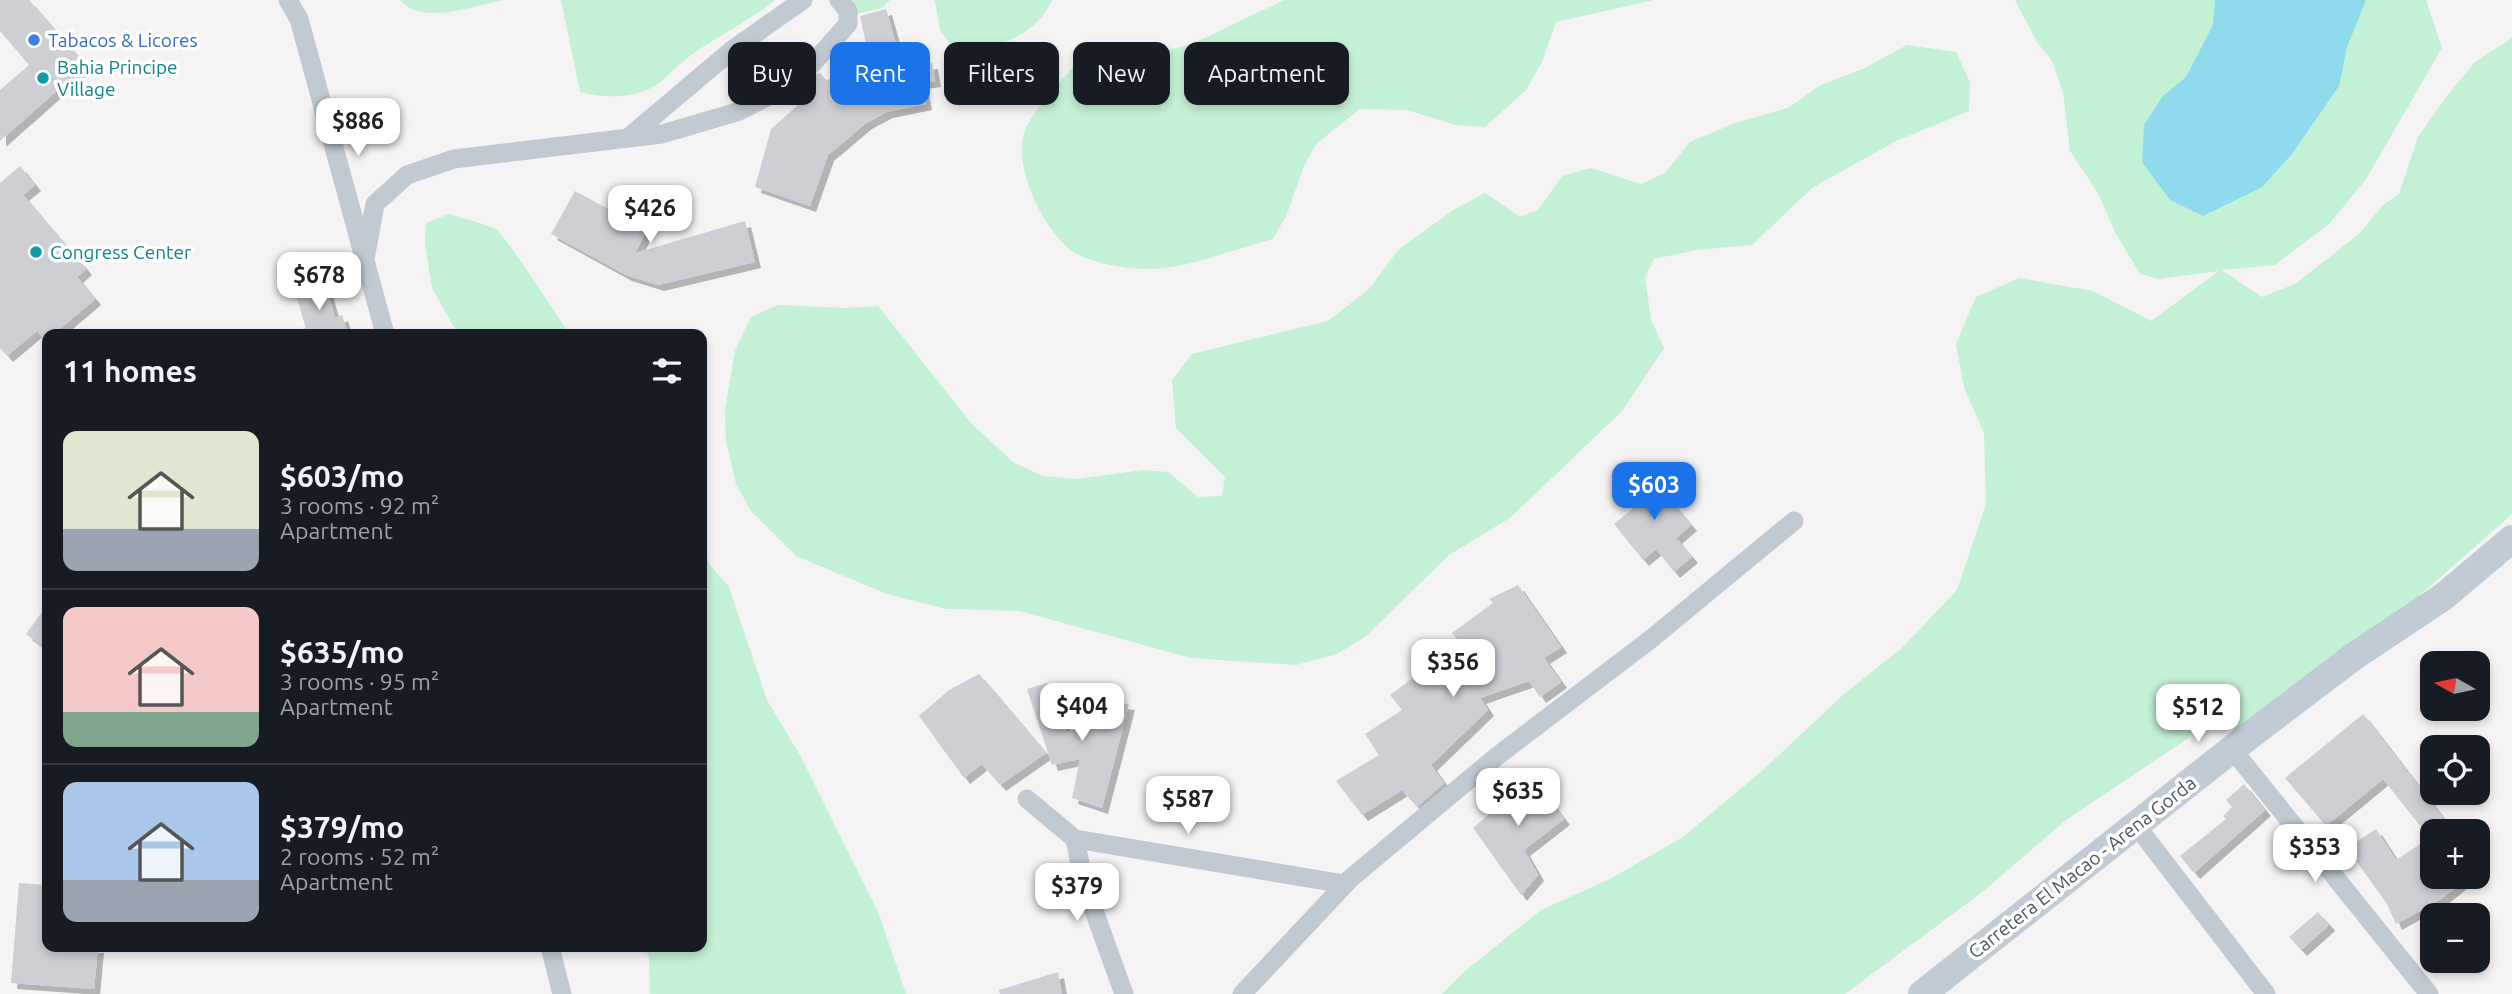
<!DOCTYPE html>
<meta charset="utf-8">
<style>
body{margin:0;font-family:Ubuntu,sans-serif;background:#242831;color:#f1f3f6;height:100vh;display:flex;flex-direction:column;font-size:26px;white-space:nowrap}
*{box-sizing:border-box;margin:0}
p{font-size:23px;color:#9ea1a6}
.icon{flex:none;width:38px;height:38px;fill:none;stroke:currentColor;stroke-width:2;stroke-linecap:round;stroke-linejoin:round}
.map{position:relative;flex:1;overflow:hidden}
.sheet{position:absolute;left:42px;top:329px;width:665px;height:623px;display:flex;flex-direction:column;background:#171b24;border-radius:14px;box-shadow:0 4px 10px #0003}
.sheet>*{flex:none}
.hud{position:absolute;left:728px;top:42px;width:665px;height:63px;display:flex;gap:14px}
.needle{width:46px;rotate:279deg}
.fabs{position:absolute;left:2420px;top:651px;display:grid;gap:14px}
.fabs a{display:grid;place-items:center;width:70px;height:70px;border-radius:14px;background:#171b24;box-shadow:0 4px 10px #0003;font-size:35px}
.price{position:absolute;translate:-50% -60px;padding:0 16px;border-radius:14px;background:#fff;color:#222;font-size:23px;line-height:46px;filter:drop-shadow(0 2px 4px #0008)}
.price::after{content:'';position:absolute;left:50%;top:42px;width:21px;height:16px;margin-left:-10px;background:inherit;clip-path:polygon(0 0,100% 0,50% 100%)}
.price.active{background:#1a73e8;color:#fff}
ul{padding:0;list-style:none}
li{display:flex;align-items:center;gap:21px;height:175px;padding:0 21px}
li+li{border-top:2px solid #363941}
li span{display:grid;place-items:center;flex:none;width:196px;height:140px;border-radius:14px;color:#555}
li>.icon{margin-inline-start:auto}
span .icon{width:84px;height:84px;fill:#fffc;stroke-width:1}
li b{font-size:30px}
h2{display:flex;justify-content:space-between;align-items:center;height:84px;padding:0 21px;font-size:30px}
.chip{padding:0 24px;border-radius:14px;background:#171b24;box-shadow:0 4px 10px #0003;font-size:24px;line-height:63px}
.chip.active{background:#1a73e8;color:#fff}
.map>svg:first-child{display:block}
.green{fill:#c3f1d5}
.water{fill:#90daee}
.building{fill:#cdcfd5;filter:url(#shadow)}
.lines{fill:none;stroke-linecap:round;stroke-linejoin:round}
.street-tunnel{stroke:#caccce;stroke-width:19;stroke-dasharray:19 10;stroke-linecap:butt}
.street{stroke:#c1cad2;stroke-width:19}
.secondary{stroke:#c1cbd6;stroke-width:28}
.shop-dot{fill:#3f7fe0;stroke:#fff;stroke-width:2.5}
.culture-dot{fill:#0f9aa8;stroke:#fff;stroke-width:2.5}
.labels{text-anchor:middle;dominant-baseline:central;stroke-width:7;stroke-linejoin:round;paint-order:stroke}
.shop-label{font-size:19px;fill:#366cbe;stroke:#fff;text-anchor:start}
.culture-label{font-size:19px;fill:#0d838f;stroke:#fff;text-anchor:start}
.street-label{font-size:19px;fill:#4a5661;stroke:#fff}
</style>
<div class="map">
<svg width="2512" height="994" viewBox="0 0 2512 994">
<defs>
<filter id="shadow"><feDropShadow dx="6" dy="6" stdDeviation="0" flood-color="#0004"/></filter>
</defs>
<rect width="100%" height="100%" fill="#f5f3f3"/>
<g class="green">
<path d="M 400,0 L 503,0 C 473,6 423,26 400,0 Z"/>
<path d="M 561,0 L 775,0 C 746,24 710,39 681,63 C 668,74 661,85 644,91 C 623,99 601,97 580,92 Z"/>
<polygon points="852,0 890,0 882,8 857,14"/>
<path d="M 935,0 L 1052,0 C 1034,40 990,52 950,44 L 940,30 Z"/>
<path d="M 1284,0 L 1654,0 L 1556,22 L 1542,62 L 1526,90 L 1485,127 L 1456,125 L 1407,110 L 1360,109 L 1316,144 L 1304,166 L 1287,214 L 1273,239 C 1232,249 1187,270 1144,269 C 1122,268 1085,263 1068,248 C 1042,224 1014,170 1024,133 C 1029,116 1062,79 1075,65 L 1135,57 L 1190,45 Z"/>
<polygon points="2015,0 2426,0 2442,48 2366,179 2330,223 2275,265 2222,270 2262,297 2295,284 2359,234 2383,205 2399,194 2418,137 2446,97 2475,62 2512,38 2512,514 2326,678 2235,731 2212,699 2187,739 2066,820 1981,893 1845,994 1442,994 1465,971 1541,910 1610,879 1683,837 1763,770 1844,694 1902,648 1957,590 1986,504 1984,433 1964,387 1956,344 1976,297 2019,278 2093,291 2151,321 2219,271 2159,279 2140,274 2115,232 2098,193 2070,151 2063,92 2052,61 2037,42"/>
<polygon points="1907,45 1956,52 1970,82 1969,111 1896,141 1812,188 1752,245 1696,250 1654,259 1645,278 1651,320 1664,348 1622,411 1510,518 1449,555 1365,637 1337,654 1296,665 1191,658 1020,611 946,609 887,594 796,556 751,511 736,484 726,441 725,409 735,351 751,317 778,305 846,308 878,306 972,424 1013,462 1043,476 1076,479 1143,470 1168,472 1198,497 1222,496 1225,477 1176,428 1172,380 1192,354 1328,321 1369,289 1399,249 1455,209 1485,193 1520,217 1538,210 1562,176 1591,168 1641,184 1665,173 1690,142 1735,123 1788,108 1821,85 1863,69"/>
<path d="M 449,214 C 464,219 481,222 495,229 C 506,235 557,317 570,334 L 458,334 L 432,288 L 425,243 L 426,223 Z"/>
<polygon points="702,549 710,565 729,587 767,700 801,757 879,914 906,994 650,994 649,956 643,947 702,947"/>
</g>
<polygon class="water" points="2215,0 2366,0 2347,47 2339,86 2292,154 2262,187 2203,216 2170,200 2142,162 2144,125 2163,96 2186,77 2213,25"/>
<g class="building">
<polygon points="0,0 29,0 86,65 0,141 0,90 29,65 0,31"/>
<polygon points="886,9 897,48 917,44 920,65 932,63 935,81 922,83 926,104 887,112 866,123 828,155 810,206 755,187 771,129 797,106 791,98 796,89 795,82 785,76 774,76 803,52 800,62 803,73 810,76 820,73 827,81 853,56 868,53 860,16"/>
<polygon points="20,166 35,185 23,195 86,269 77,277 95,299 54,334 47,334 46,341 37,331 7,356 0,348 0,183"/>
<polygon points="575,191 647,230 635,253 745,221 755,262 658,285 626,275 551,234"/>
<polygon points="325,283 335,318 342,315 348,334 296,334 295,331 306,328 295,292"/>
<polygon points="1638,461 1691,525 1676,538 1692,557 1674,572 1656,549 1643,560 1614,524 1646,498 1624,472"/>
<polygon points="1518,585 1561,647 1544,658 1561,682 1540,697 1529,681 1480,698 1488,710 1431,765 1444,783 1417,807 1402,790 1362,815 1336,781 1379,755 1365,734 1402,710 1390,695 1460,642 1452,633 1493,603 1489,599"/>
<polygon points="47,605 47,650 26,634"/>
<polygon points="979,674 1046,753 1000,785 982,764 964,778 919,716 949,690"/>
<polygon points="1047,683 1067,732 1093,723 1100,701 1129,704 1102,808 1072,798 1080,759 1052,765 1027,689"/>
<polygon points="2363,714 2448,824 2439,831 2424,831 2383,779 2326,826 2285,778"/>
<polygon points="1525,768 1564,819 1524,850 1538,875 1521,895 1473,828 1511,795 1502,784"/>
<polygon points="2244,784 2265,810 2194,873 2180,856 2226,819 2223,816 2232,807 2226,800"/>
<polygon points="2376,829 2396,860 2432,836 2432,877 2469,877 2441,899 2396,924 2387,904 2347,848"/>
<polygon points="19,883 47,885 47,947 98,947 94,989 11,983"/>
<polygon points="2318,912 2329,925 2301,950 2289,937"/>
<polygon points="1058,972 1062,994 1000,994 999,990"/>
</g>
<g class="lines">
<polyline class="street-tunnel" points="784,88 812,64"/>
<g class="street">
<polyline points="288,0 299,19 385,334"/>
<polyline points="812,64 848,24 848,11 839,0"/>
<polyline points="629,137 732,50 803,0"/>
<polyline points="365,259 375,204 407,175 454,159 662,134 737,112 784,88"/>
<polyline points="2232,749 2429,994"/>
<polyline points="1027,799 1075,839 1344,884"/>
<polyline points="2135,824 2266,994"/>
<polyline points="1075,839 1084,883 1124,994"/>
<polyline points="550,947 562,994"/>
<polyline points="1242,994 1351,878 1496,757 1651,639 1794,521"/>
</g>
<polyline class="secondary" points="1922,994 2232,749 2353,657 2443,597 2512,539"/>
</g>
<circle class="shop-dot" cx="34" cy="40" r="7"/>
<g class="culture-dot">
<circle cx="43" cy="78" r="7"/>
<circle cx="36" cy="252" r="7"/>
</g>
<g class="labels">
<g class="shop-label">
<text x="48" y="40">Tabacos &amp; Licores</text>
</g>
<g class="culture-label">
<text x="57" y="67">Bahia Principe<tspan x="57" dy="22">Village</tspan></text>
<text x="50" y="252">Congress Center</text>
</g>
<g class="street-label">
<text transform="translate(2082 867) rotate(-38)">Carretera El Macao - Arena Gorda</text>
</g>
</g>
</svg>
<div class="fabs">
<a><svg class="needle" viewBox="-14 -14 28 28"><path d="M0-13l5 13h-10z" fill="#e53935"/><path d="M0 13l5-13h-10z" fill="#9ea1a6"/></svg></a>
<a><svg class="icon" aria-label="locate" viewBox="0 0 24 24"><circle cx="12" cy="12" r="6"/><path d="M12 2v4M12 18v4M2 12h4M18 12h4"/></svg></a>
<a>+</a>
<a>−</a>
</div>
<b class="price" style="left:358px;top:158px">$886</b>
<b class="price" style="left:650px;top:245px">$426</b>
<b class="price" style="left:319px;top:312px">$678</b>
<b class="price active" style="left:1654px;top:522px">$603</b>
<b class="price" style="left:1453px;top:699px">$356</b>
<b class="price" style="left:1082px;top:743px">$404</b>
<b class="price" style="left:2198px;top:744px">$512</b>
<b class="price" style="left:1518px;top:828px">$635</b>
<b class="price" style="left:1188px;top:836px">$587</b>
<b class="price" style="left:2315px;top:884px">$353</b>
<b class="price" style="left:1077px;top:923px">$379</b>
<div class="hud">
<a class="chip">Buy</a>
<a class="chip active">Rent</a>
<a class="chip">Filters</a>
<a class="chip">New</a>
<a class="chip">Apartment</a>
</div>
<section class="sheet">
<h2>11 homes<svg class="icon" aria-label="filters" viewBox="0 0 24 24"><path d="M4 7h16M4 17h16"/><circle cx="9" cy="7" r="2"/><circle cx="15" cy="17" r="2"/></svg></h2>
<ul>
<li><span style="background:linear-gradient(#dfe7d0 70%,#9aa5b1 0)"><svg class="icon" aria-label="home" viewBox="0 0 24 24"><path d="M3 11l9-7 9 7M6 9v11h12V9"/></svg></span><div><b>$603/mo</b><p>3 rooms · 92 m²</p><p>Apartment</p></div></li>
<li><span style="background:linear-gradient(#f6c9c9 75%,#7fa58c 0)"><svg class="icon" aria-label="home" viewBox="0 0 24 24"><path d="M3 11l9-7 9 7M6 9v11h12V9"/></svg></span><div><b>$635/mo</b><p>3 rooms · 95 m²</p><p>Apartment</p></div></li>
<li><span style="background:linear-gradient(#a9c7e8 70%,#9aa5b1 0)"><svg class="icon" aria-label="home" viewBox="0 0 24 24"><path d="M3 11l9-7 9 7M6 9v11h12V9"/></svg></span><div><b>$379/mo</b><p>2 rooms · 52 m²</p><p>Apartment</p></div></li>
</ul>
</section>
</div>
